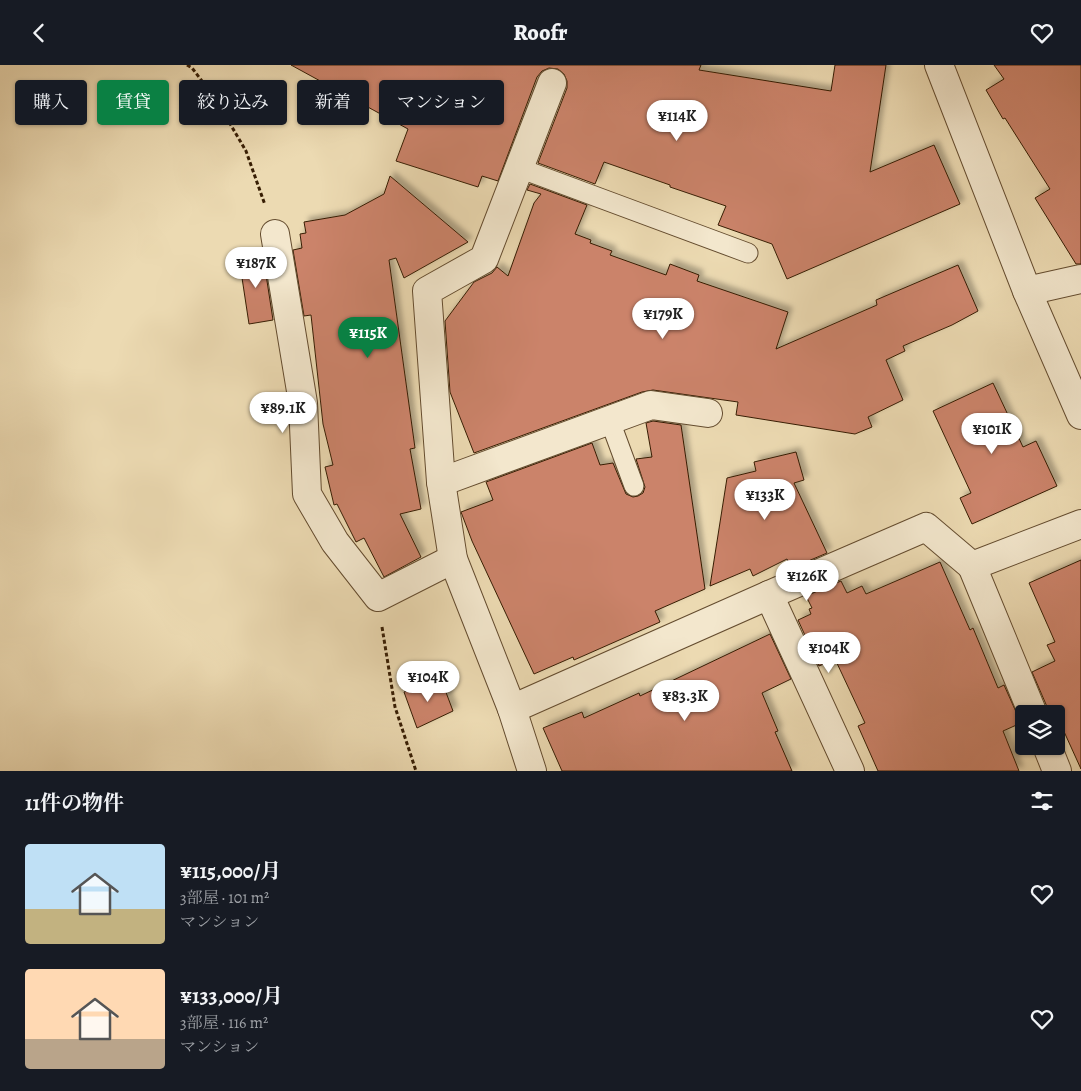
<!DOCTYPE html>
<html lang="ja">
<meta charset="utf-8">
<style>
body{margin:0;font-family:Alegreya,"Noto Serif JP",serif;background:#242831;color:#f1f3f6;height:100vh;display:flex;flex-direction:column;font-size:19px;white-space:nowrap}
*{box-sizing:border-box;margin:0}
p{font-size:16px;color:#9ea1a6}
.icon{flex:none;width:28px;height:28px;fill:none;stroke:currentColor;stroke-width:2;stroke-linecap:round;stroke-linejoin:round}
.map{position:relative;height:706px;overflow:hidden}
.drawer{display:flex;flex-direction:column;background:#171b24;flex:1}
.drawer>*{flex:none}
.hud{position:absolute;left:15px;top:15px;width:500px;height:45px;display:flex;gap:10px}
.tools{position:absolute;left:1015px;top:640px;display:grid;gap:10px}
.tools a{display:grid;place-items:center;width:50px;height:50px;border-radius:5px;background:#171b24;box-shadow:0 1px 4px #0004;font-size:25px}
.price{position:absolute;translate:-50% -42px;padding:0 11px;border-radius:18px;background:#fff;color:#222;font-size:16px;line-height:32px;filter:drop-shadow(0 1px 2px #0008)}
.price::after{content:'';position:absolute;left:50%;top:30px;width:15px;height:11px;margin-left:-8px;background:inherit;clip-path:polygon(0 0,100% 0,50% 100%)}
.price.selected{background:#0b8043;color:#fff}
ul{padding:0;list-style:none}
li{display:flex;align-items:center;gap:15px;height:125px;padding:0 25px}
li span{display:grid;place-items:center;flex:none;width:140px;height:100px;border-radius:5px;color:#555}
li>.icon{margin-inline-start:auto}
span .icon{width:60px;height:60px;fill:#fffc;stroke-width:1}
li b{font-size:21px}
h2{display:flex;justify-content:space-between;align-items:center;height:60px;padding:0 25px;font-size:21px}
.chip{padding:0 18px;border-radius:5px;background:#171b24;box-shadow:0 1px 4px #0004;font-size:18px;line-height:45px}
.chip.selected{background:#0b8043;color:#fff}
header{display:flex;justify-content:space-between;align-items:center;height:65px;padding:0 25px;background:#171b24;font-size:22px;font-weight:800}
.map>svg:first-child{display:block}
.building{fill:#cb836a;stroke:#371d03;filter:url(#shadow)}
.lines{fill:none;stroke-linecap:round;stroke-linejoin:round}
.service-casing{stroke:#644c2f;stroke-width:21}
.minor-casing{stroke:#644c2f;stroke-width:30}
.path{stroke:#371d03;stroke-width:3;stroke-dasharray:4 2.5;stroke-linecap:butt}
.service{stroke:#f3e7cd;stroke-width:19}
.minor{stroke:#f3e7cd;stroke-width:28}
</style>
<header><svg class="icon" aria-label="back" viewBox="0 0 24 24"><path d="M15 5l-7 7 7 7"/></svg>Roofr<svg class="icon" aria-label="heart" viewBox="0 0 24 24"><path d="M12 20l-8-8c-3-5 5-10 8-4 3-6 11-1 8 4z"/></svg></header>
<div class="map">
<svg width="1081" height="706" viewBox="0 0 1081 706">
<defs>
<filter id="shadow"><feDropShadow dx="4.5" dy="-4.5" stdDeviation="2.5" flood-color="#0004"/></filter>
</defs>
<rect width="100%" height="100%" fill="#ecdab2"/>
<filter id="stains"><feTurbulence type="fractalNoise" baseFrequency=".004" numOctaves="4"/><feColorMatrix values="0 0 0 0 .2 0 0 0 0 .09 0 0 0 0 .02 0 0 0 .5 -.17"/></filter>
<radialGradient id="worn" r=".72"><stop offset=".6" stop-color="#630" stop-opacity="0"/><stop offset="1" stop-color="#630" stop-opacity=".3"/></radialGradient>
<g class="building">
<polygon points="291,0 701,0 699,5 831,26 835,0 886,0 870,107 934,80 960,139 787,214 772,179 718,160 726,141 670,122 670,120 604,97 595,119 538,98 567,23 567,16 564,9 558,4 549,3 542,6 537,12 498,116 482,111 478,122 396,96 408,64"/>
<polygon points="994,0 1081,0 1081,199 1076,199 1035,133 1050,124 1005,53 1003,54 986,25 1004,14"/>
<polygon points="390,111 468,177 404,213 396,193 389,195 415,383 410,384 421,444 400,449 421,492 384,512 364,473 356,477 337,439 334,440 325,402 333,400 323,359 311,250 304,251 293,185 302,183 300,169 306,168 304,157 345,150 384,129"/>
<polygon points="530,119 587,140 575,169 591,175 590,178 612,186 610,190 666,210 670,199 699,210 697,216 788,247 776,284 877,240 876,235 958,200 978,246 952,260 903,281 905,286 886,295 903,335 868,352 872,362 855,369 736,350 738,337 653,325 642,327 474,388 450,327 445,256 474,217 492,208 497,202 508,211 534,138 541,129 527,125"/>
<polygon points="263,190 273,255 249,259 239,193"/>
<polygon points="993,318 1023,382 1036,376 1057,421 972,459 960,433 971,428 933,346"/>
<polygon points="653,356 681,360 705,524 655,546 660,557 574,595 573,592 534,609 472,476 461,447 493,435 486,417 592,378 600,400 613,398 626,429 633,432 638,431 643,428 645,422 636,394 652,392 646,358"/>
<polygon points="796,387 804,415 794,418 827,488 792,503 787,494 753,511 750,504 710,521 727,413 756,406 754,397"/>
<polygon points="1081,495 1081,704 1056,649 1052,642 1048,644 1032,607 1055,596 1047,580 1055,577 1029,518"/>
<polygon points="940,497 970,565 973,563 998,623 1004,620 1021,658 1003,666 1019,706 878,706 858,661 865,658 835,594 819,601 798,555 811,549 809,544 812,543 806,531 841,516 847,528 862,521 866,529"/>
<polygon points="770,569 791,614 762,628 778,666 775,667 792,706 562,706 543,663 582,647 584,653 639,628 640,631"/>
<polygon points="441,614 453,646 417,663 404,627"/>
</g>
<g class="lines">
<defs>
<g id="service">
<polyline points="519,103 748,188"/>
<polyline points="610,356 634,421"/>
</g>
<g id="minor">
<polyline points="939,0 1027,226 1081,350"/>
<polyline points="275,169 303,338 307,429 335,477 378,532 453,494"/>
<polyline points="1027,226 1081,214"/>
<polyline points="441,417 651,340 708,348"/>
<polyline points="972,501 1033,649"/>
<polyline points="769,530 850,706"/>
<polyline points="512,644 769,530 926,462 972,501 1081,459"/>
<polyline points="1047,681 1057,706"/>
<polyline points="532,706 512,644 453,494 441,417 427,226 484,194 552,18"/>
</g>
</defs>
<use href="#service" class="service-casing"/>
<use href="#minor" class="minor-casing"/>
<g class="path">
<polyline points="187,0 192,3 215,33 246,86 265,140"/>
<polyline points="382,562 395,642 416,706"/>
</g>
<use href="#service" class="service"/>
<use href="#minor" class="minor"/>
</g>
<rect width="100%" height="100%" filter="url(#stains)"/>
<rect width="100%" height="100%" fill="url(#worn)"/>
</svg>
<div class="tools">
<a><svg class="icon" aria-label="layers" viewBox="0 0 24 24"><path d="M12 4l9 5-9 5-9-5zM3 14l9 5 9-5"/></svg></a>
</div>
<b class="price" style="left:677px;top:77px">¥114K</b>
<b class="price" style="left:256px;top:224px">¥187K</b>
<b class="price" style="left:663px;top:275px">¥179K</b>
<b class="price selected" style="left:368px;top:294px">¥115K</b>
<b class="price" style="left:283px;top:369px">¥89.1K</b>
<b class="price" style="left:992px;top:390px">¥101K</b>
<b class="price" style="left:765px;top:456px">¥133K</b>
<b class="price" style="left:807px;top:537px">¥126K</b>
<b class="price" style="left:829px;top:609px">¥104K</b>
<b class="price" style="left:428px;top:638px">¥104K</b>
<b class="price" style="left:685px;top:657px">¥83.3K</b>
<div class="hud">
<a class="chip">購入</a>
<a class="chip selected">賃貸</a>
<a class="chip">絞り込み</a>
<a class="chip">新着</a>
<a class="chip">マンション</a>
</div>
</div>
<section class="drawer">
<h2>11件の物件<svg class="icon" aria-label="filters" viewBox="0 0 24 24"><path d="M4 7h16M4 17h16"/><circle cx="9" cy="7" r="2"/><circle cx="15" cy="17" r="2"/></svg></h2>
<ul>
<li><span style="background:linear-gradient(#bfe0f5 65%,#c2b280 0)"><svg class="icon" aria-label="home" viewBox="0 0 24 24"><path d="M3 11l9-7 9 7M6 9v11h12V9"/></svg></span><div><b>¥115,000/月</b><p>3部屋 · 101 m²</p><p>マンション</p></div><svg class="icon" aria-label="heart" viewBox="0 0 24 24"><path d="M12 20l-8-8c-3-5 5-10 8-4 3-6 11-1 8 4z"/></svg></li>
<li><span style="background:linear-gradient(#ffd9b3 70%,#b9a48a 0)"><svg class="icon" aria-label="home" viewBox="0 0 24 24"><path d="M3 11l9-7 9 7M6 9v11h12V9"/></svg></span><div><b>¥133,000/月</b><p>3部屋 · 116 m²</p><p>マンション</p></div><svg class="icon" aria-label="heart" viewBox="0 0 24 24"><path d="M12 20l-8-8c-3-5 5-10 8-4 3-6 11-1 8 4z"/></svg></li>
</ul>
</section>
